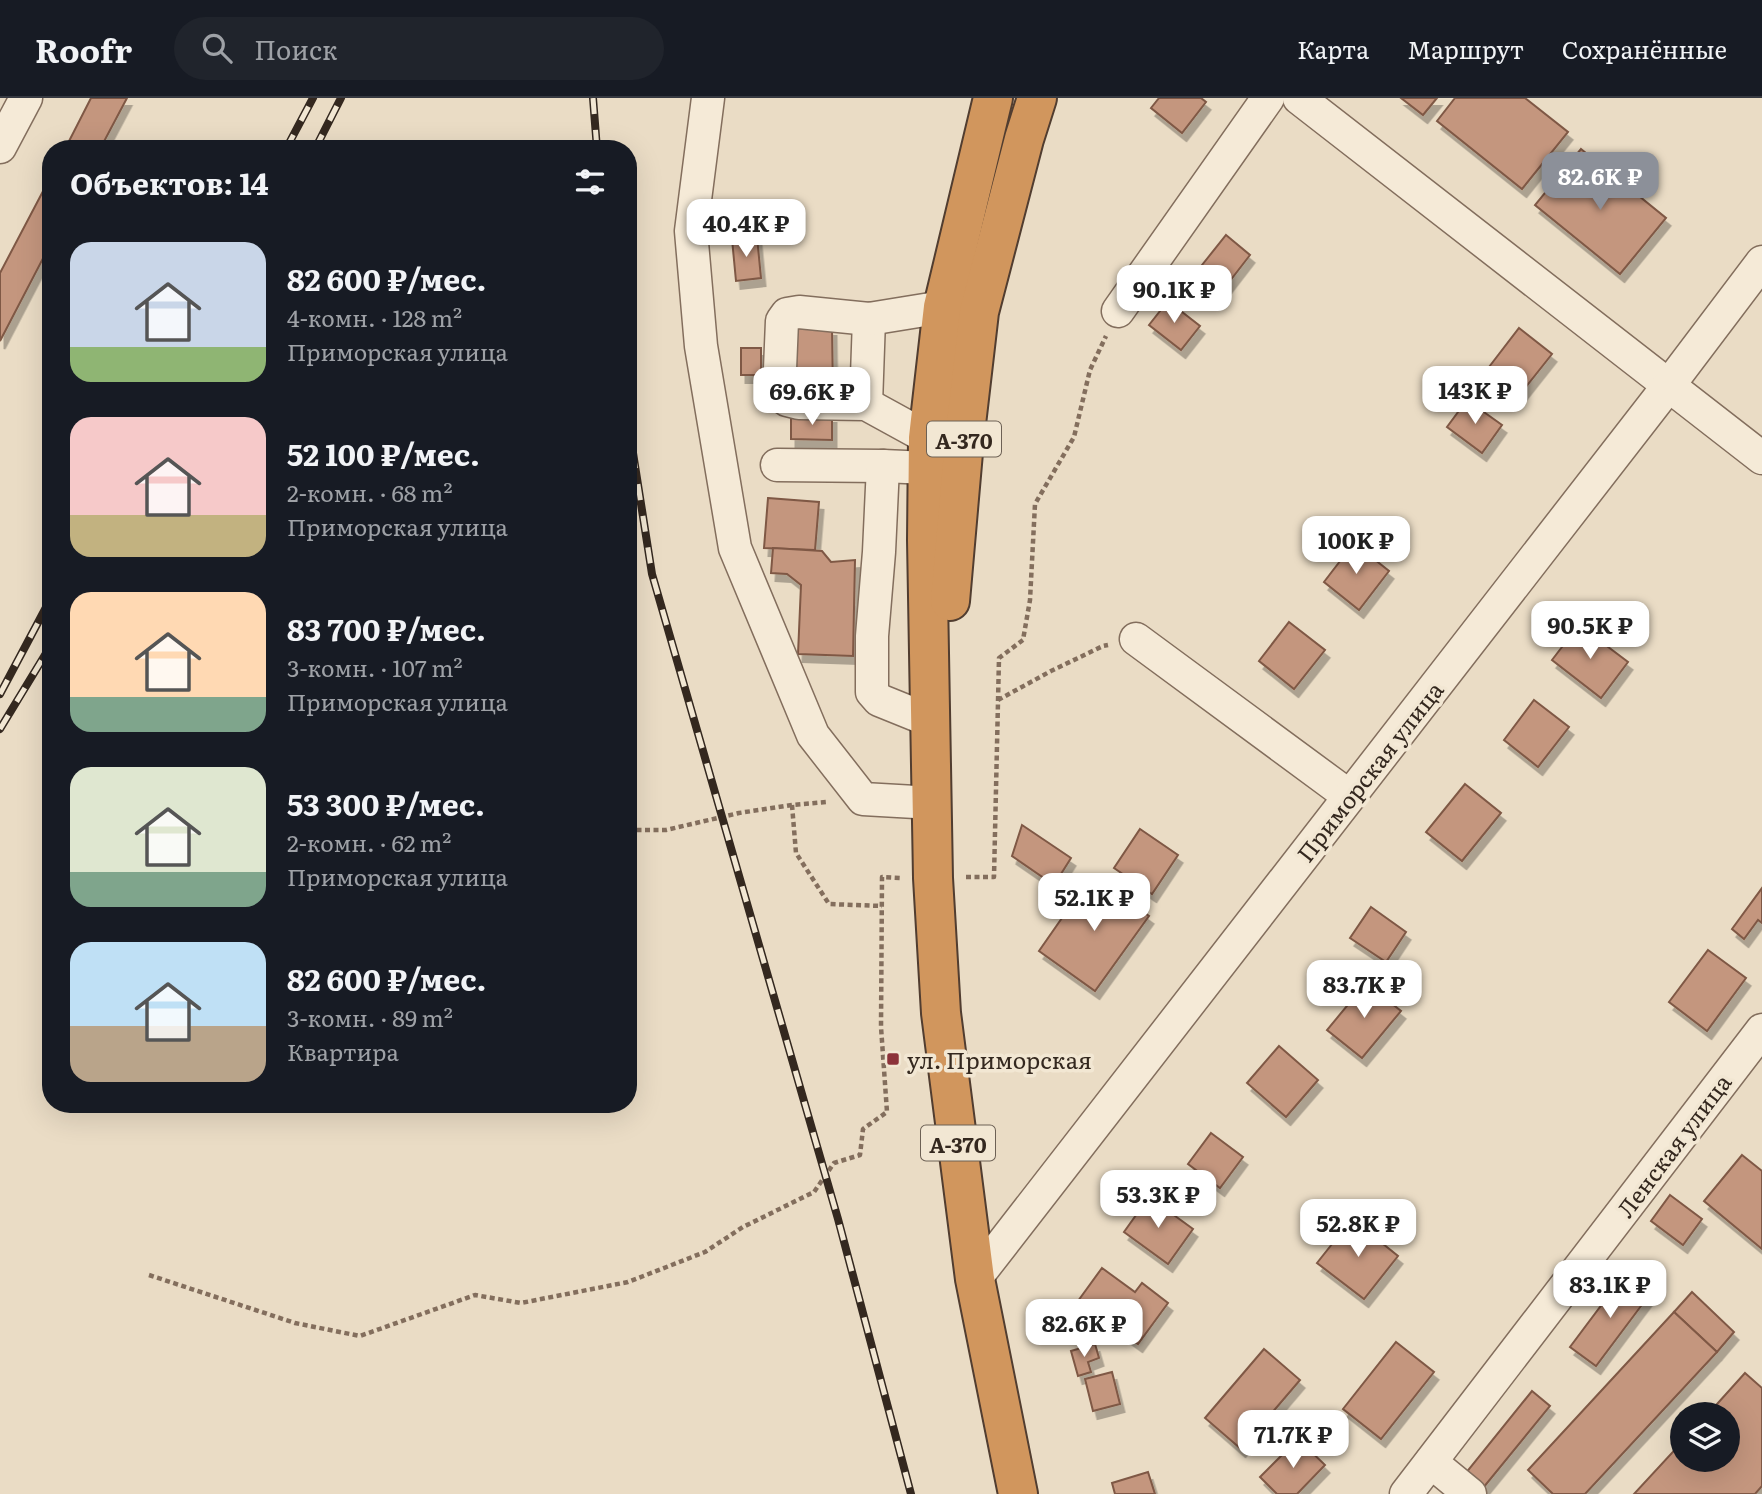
<!DOCTYPE html>
<html lang="ru">
<meta charset="utf-8">
<style>
body{margin:0;font-family:Literata,serif;background:#20242c;color:#f1f3f6;height:100vh;display:flex;flex-direction:column;font-size:26px;white-space:nowrap}
*{box-sizing:border-box;margin:0}
p{font-size:23px;color:#9ea1a6}
.icon{flex:none;width:38px;height:38px;fill:none;stroke:currentColor;stroke-width:2;stroke-linecap:round;stroke-linejoin:round}
.map{position:relative;flex:1;overflow:hidden}
.panel{position:absolute;left:42px;top:42px;width:595px;height:973px;display:flex;flex-direction:column;background:#171b24;border-radius:28px;box-shadow:0 7px 28px #0002}
.panel>*{flex:none}
.fabs{position:absolute;left:1670px;top:1304px;display:grid;gap:14px}
.fabs a{display:grid;place-items:center;width:70px;height:70px;border-radius:50%;background:#171b24;box-shadow:0 7px 28px #0002;font-size:35px}
.price{position:absolute;translate:-50% -60px;padding:0 16px;border-radius:14px;background:#fff;color:#222;font-size:23px;line-height:46px;filter:drop-shadow(0 2px 4px #0008)}
.price::after{content:'';position:absolute;left:50%;top:42px;width:21px;height:16px;margin-left:-10px;background:inherit;clip-path:polygon(0 0,100% 0,50% 100%)}
.price.active{background:#8c9099;color:#fff}
ul{padding:0;list-style:none}
li{display:flex;align-items:center;gap:21px;height:175px;padding:0 28px}
li span{display:grid;place-items:center;flex:none;width:196px;height:140px;border-radius:21px;color:#555}
li>.icon{margin-inline-start:auto}
span .icon{width:84px;height:84px;fill:#fffc;stroke-width:1}
li b{font-size:30px}
h2{display:flex;justify-content:space-between;align-items:center;height:84px;padding:0 28px;font-size:30px}
header{display:flex;align-items:center;gap:42px;box-sizing:border-box;height:98px;padding:0 35px;background:#171b24;border-bottom:2px solid #363941}
header strong{font-size:33px}
nav{display:flex;gap:38px;margin-inline-start:auto;font-size:24px}
.search{width:490px;height:63px;background:#20242c;display:flex;align-items:center;gap:18px;box-sizing:border-box;padding:0 24px;border-radius:38px;color:#9ea1a6;font-size:26px}
.map>svg:first-child{display:block}
.building{fill:#c4967e;stroke:#7f5845;stroke-width:2;filter:url(#shadow)}
.lines{fill:none;stroke-linecap:round;stroke-linejoin:round}
.minor-casing{stroke:#836e5d;stroke-width:35}
.highway-casing{stroke:#513d30;stroke-width:42}
.path{stroke:#836e5d;stroke-width:4.5;stroke-dasharray:5 3.5;stroke-linecap:butt}
.minor{stroke:#f5ead7;stroke-width:32}
.highway{stroke:#d1965d;stroke-width:38}
.rail-casing{stroke:#34281f;stroke-width:8}
.rail{stroke:#f2e7d3;stroke-width:5;stroke-dasharray:16;stroke-linecap:butt}
.poi-dot{fill:#8c3239;stroke:#f2e7d3;stroke-width:2.5}
.labels{text-anchor:middle;dominant-baseline:central;stroke-width:7;stroke-linejoin:round;paint-order:stroke}
.shield{fill:#f2e7d3;stroke:#6d6155;stroke-width:2}
.shield-label{font-size:21px;font-weight:bold;fill:#34281f}
.street-label{font-size:23px;fill:#34281f;stroke:#f2e7d3}
.poi-label{font-size:23px;fill:#34281f;stroke:#f2e7d3;text-anchor:start}
</style>
<header>
<strong>Roofr</strong>
<div class="search"><svg class="icon" aria-label="search" viewBox="0 0 24 24"><circle cx="10" cy="10" r="6"/><path d="M15 15l6 6"/></svg>Поиск</div>
<nav><a>Карта</a><a>Маршрут</a><a>Сохранённые</a></nav>
</header>
<div class="map">
<svg width="1762" height="1396" viewBox="0 0 1762 1396">
<defs>
<filter id="shadow"><feDropShadow dx="4.5" dy="8" stdDeviation="0" flood-color="#0004"/></filter>
</defs>
<rect width="100%" height="100%" fill="#eadcc5"/>
<g class="building">
<polygon points="91,0 127,0 100,51 65,51"/>
<polygon points="1159,0 1201,0 1206,4 1182,35 1151,10"/>
<polygon points="1401,0 1437,0 1423,17"/>
<polygon points="1455,0 1525,0 1568,34 1522,91 1437,23"/>
<polygon points="1581,51 1666,120 1620,176 1535,107"/>
<polygon points="51,78 51,145 0,243 0,175"/>
<polygon points="1226,137 1250,157 1219,197 1194,177"/>
<polygon points="757,139 761,180 736,183 732,141"/>
<polygon points="1168,203 1200,228 1181,252 1149,227"/>
<polygon points="790,230 832,230 833,296 791,296"/>
<polygon points="1519,230 1552,256 1521,295 1489,269"/>
<rect x="741" y="250" width="20" height="27"/>
<polygon points="1467,302 1502,327 1482,355 1447,329"/>
<polygon points="791,317 832,317 832,342 791,341"/>
<polygon points="768,400 819,404 815,452 764,450"/>
<polygon points="1354,445 1389,473 1359,512 1324,484"/>
<polygon points="773,450 822,453 831,464 855,462 853,558 798,556 801,487 787,476 771,475"/>
<polygon points="1289,524 1325,552 1294,591 1259,563"/>
<polygon points="1579,527 1628,564 1601,600 1552,562"/>
<polygon points="1534,602 1569,629 1538,669 1504,642"/>
<polygon points="1465,686 1501,715 1462,763 1426,734"/>
<polygon points="1022,727 1071,760 1054,787 1012,758"/>
<polygon points="1140,731 1178,757 1152,796 1114,770"/>
<polygon points="1092,777 1149,818 1095,893 1039,853"/>
<polygon points="1762,790 1762,825 1758,822 1744,841 1732,831"/>
<polygon points="1371,809 1406,834 1386,864 1350,840"/>
<polygon points="1708,852 1746,880 1707,933 1669,904"/>
<polygon points="1366,885 1401,913 1362,960 1327,932"/>
<polygon points="1279,948 1318,982 1286,1019 1247,985"/>
<polygon points="1211,1035 1243,1059 1220,1090 1188,1066"/>
<polygon points="1742,1057 1762,1073 1762,1151 1704,1103"/>
<polygon points="1670,1097 1702,1121 1683,1147 1651,1123"/>
<polygon points="1149,1099 1193,1131 1168,1166 1124,1134"/>
<polygon points="1352,1121 1398,1158 1364,1201 1317,1165"/>
<polygon points="1102,1170 1135,1194 1142,1185 1168,1205 1138,1246 1078,1203"/>
<polygon points="1624,1177 1650,1196 1596,1268 1570,1249"/>
<polygon points="1692,1194 1734,1234 1717,1254 1674,1214"/>
<polygon points="1674,1214 1717,1254 1585,1396 1553,1396 1528,1372"/>
<polygon points="1396,1244 1434,1274 1381,1341 1343,1311"/>
<polygon points="1095,1246 1099,1260 1088,1264 1091,1274 1078,1278 1071,1253"/>
<polygon points="1264,1251 1300,1282 1241,1351 1205,1320"/>
<polygon points="1112,1274 1120,1306 1093,1313 1085,1281"/>
<polygon points="1745,1275 1762,1290 1762,1388 1755,1396 1634,1396 1682,1344 1682,1362 1727,1362 1727,1316 1708,1316"/>
<polygon points="1532,1293 1550,1308 1483,1390 1465,1376"/>
<polygon points="1298,1341 1325,1367 1297,1396 1277,1396 1260,1379"/>
<polygon points="1148,1374 1155,1396 1115,1396 1112,1385"/>
</g>
<g class="lines">
<defs>
<g id="minor">
<polyline points="708,0 691,133 701,248 735,450 813,637 863,701 933,705"/>
<polyline points="1299,0 1762,360"/>
<polyline points="0,49 26,0"/>
<polyline points="1118,213 1268,0"/>
<polyline points="866,306 869,221"/>
<polyline points="928,340 866,306 799,305 787,302 779,295 782,223 787,216 799,214 869,221 943,209"/>
<polyline points="777,367 883,368 928,370"/>
<polyline points="883,368 879,454 872,538 872,594 879,602 931,623"/>
<polyline points="1136,541 1349,698"/>
<polyline points="975,1181 1669,287 1762,164"/>
<polyline points="1431,1364 1470,1396"/>
<polyline points="1406,1396 1762,932"/>
</g>
<g id="highway">
<polyline points="993,0 943,209 928,340 927,442 933,780 941,915 975,1181 1018,1396"/>
<polyline points="950,503 964,343 979,214 1024,41 1037,0"/>
</g>
</defs>
<use href="#minor" class="minor-casing"/>
<use href="#highway" class="highway-casing"/>
<g class="path">
<polyline points="998,602 1051,573 1103,548 1108,547"/>
<polyline points="792,707 796,755 829,806 882,808"/>
<polyline points="628,732 666,732 739,715 792,707 827,704"/>
<polyline points="966,779 994,779 999,560 1023,542 1030,502 1035,406 1074,339 1090,272 1106,238"/>
<polyline points="149,1177 295,1225 360,1238 475,1197 521,1205 628,1184 705,1154 743,1129 814,1094 834,1065 860,1057 863,1031 887,1014 881,929 882,779 901,780"/>
</g>
<use href="#minor" class="minor"/>
<use href="#highway" class="highway"/>
<defs>
<g id="rail">
<polyline points="593,0 597,51"/>
<polyline points="286,51 313,0"/>
<polyline points="315,51 341,0"/>
<polyline points="628,323 652,476 838,1121 911,1396"/>
<polyline points="0,596 51,500"/>
<polyline points="0,631 51,547"/>
</g>
</defs>
<use href="#rail" class="rail-casing"/>
<use href="#rail" class="rail"/>
</g>
<rect class="poi-dot" x="886" y="954" width="14" height="14" rx="3.5"/>
<g class="labels">
<g class="shield">
<rect x="927" y="323.5" width="74" height="35" rx="5"/>
<rect x="921" y="1027.5" width="74" height="35" rx="5"/>
</g>
<g class="shield-label">
<text x="964" y="341">А-370</text>
<text x="958" y="1045">А-370</text>
</g>
<g class="street-label">
<text transform="translate(1369 673) rotate(-52)">Приморская улица</text>
<text transform="translate(1673 1047) rotate(-53)">Ленская улица</text>
</g>
<g class="poi-label">
<text x="907" y="961">ул. Приморская</text>
</g>
</g>
</svg>
<div class="fabs">
<a><svg class="icon" aria-label="layers" viewBox="0 0 24 24"><path d="M12 4l9 5-9 5-9-5zM3 14l9 5 9-5"/></svg></a>
</div>
<b class="price active" style="left:1600px;top:114px">82.6K ₽</b>
<b class="price" style="left:746px;top:161px">40.4K ₽</b>
<b class="price" style="left:1174px;top:227px">90.1K ₽</b>
<b class="price" style="left:1475px;top:328px">143K ₽</b>
<b class="price" style="left:812px;top:329px">69.6K ₽</b>
<b class="price" style="left:1356px;top:478px">100K ₽</b>
<b class="price" style="left:1590px;top:563px">90.5K ₽</b>
<b class="price" style="left:1094px;top:835px">52.1K ₽</b>
<b class="price" style="left:1364px;top:922px">83.7K ₽</b>
<b class="price" style="left:1158px;top:1132px">53.3K ₽</b>
<b class="price" style="left:1358px;top:1161px">52.8K ₽</b>
<b class="price" style="left:1610px;top:1222px">83.1K ₽</b>
<b class="price" style="left:1084px;top:1261px">82.6K ₽</b>
<b class="price" style="left:1293px;top:1372px">71.7K ₽</b>
<section class="panel">
<h2>Объектов: 14<svg class="icon" aria-label="filters" viewBox="0 0 24 24"><path d="M4 7h16M4 17h16"/><circle cx="9" cy="7" r="2"/><circle cx="15" cy="17" r="2"/></svg></h2>
<ul>
<li><span style="background:linear-gradient(#c9d6e8 75%,#8fb573 0)"><svg class="icon" aria-label="home" viewBox="0 0 24 24"><path d="M3 11l9-7 9 7M6 9v11h12V9"/></svg></span><div><b>82 600 ₽/мес.</b><p>4-комн. · 128 m²</p><p>Приморская улица</p></div></li>
<li><span style="background:linear-gradient(#f6c9c9 70%,#c2b280 0)"><svg class="icon" aria-label="home" viewBox="0 0 24 24"><path d="M3 11l9-7 9 7M6 9v11h12V9"/></svg></span><div><b>52 100 ₽/мес.</b><p>2-комн. · 68 m²</p><p>Приморская улица</p></div></li>
<li><span style="background:linear-gradient(#ffd9b3 75%,#7fa58c 0)"><svg class="icon" aria-label="home" viewBox="0 0 24 24"><path d="M3 11l9-7 9 7M6 9v11h12V9"/></svg></span><div><b>83 700 ₽/мес.</b><p>3-комн. · 107 m²</p><p>Приморская улица</p></div></li>
<li><span style="background:linear-gradient(#dfe7d0 75%,#7fa58c 0)"><svg class="icon" aria-label="home" viewBox="0 0 24 24"><path d="M3 11l9-7 9 7M6 9v11h12V9"/></svg></span><div><b>53 300 ₽/мес.</b><p>2-комн. · 62 m²</p><p>Приморская улица</p></div></li>
<li><span style="background:linear-gradient(#bfe0f5 60%,#b9a48a 0)"><svg class="icon" aria-label="home" viewBox="0 0 24 24"><path d="M3 11l9-7 9 7M6 9v11h12V9"/></svg></span><div><b>82 600 ₽/мес.</b><p>3-комн. · 89 m²</p><p>Квартира</p></div></li>
</ul>
</section>
</div>
